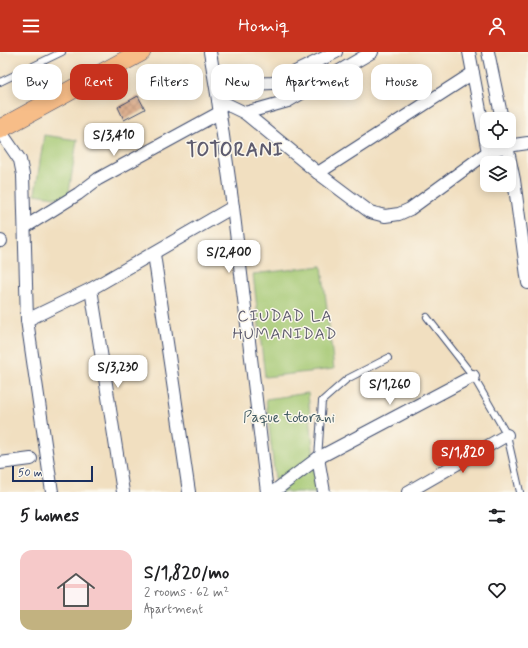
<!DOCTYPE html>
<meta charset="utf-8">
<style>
body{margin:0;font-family:Mynerve,sans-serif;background:#f2f2f2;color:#202124;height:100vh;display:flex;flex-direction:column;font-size:15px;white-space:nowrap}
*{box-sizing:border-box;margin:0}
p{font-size:13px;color:#757577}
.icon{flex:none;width:22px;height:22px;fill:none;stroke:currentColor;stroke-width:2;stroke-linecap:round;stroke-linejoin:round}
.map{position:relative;height:440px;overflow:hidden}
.sheet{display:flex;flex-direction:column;background:#fff;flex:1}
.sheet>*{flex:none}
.top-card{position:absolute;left:12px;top:12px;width:504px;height:36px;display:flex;gap:8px}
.buttons{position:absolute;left:480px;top:60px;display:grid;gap:8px}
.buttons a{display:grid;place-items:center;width:36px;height:36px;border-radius:8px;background:#fff;box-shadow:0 2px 10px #0003;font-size:20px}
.scale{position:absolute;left:12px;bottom:10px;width:81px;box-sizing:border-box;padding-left:4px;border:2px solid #1b2f5e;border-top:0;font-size:11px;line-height:14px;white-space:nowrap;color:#1b2f5e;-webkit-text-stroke:3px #fbf7ec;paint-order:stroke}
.price{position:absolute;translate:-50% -34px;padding:0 9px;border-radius:8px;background:#fff;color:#222;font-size:13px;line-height:26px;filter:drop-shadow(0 1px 2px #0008)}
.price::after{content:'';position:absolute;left:50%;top:24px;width:12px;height:9px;margin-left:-6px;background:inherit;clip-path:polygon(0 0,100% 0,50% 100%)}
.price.on{background:#c8321e;color:#fff}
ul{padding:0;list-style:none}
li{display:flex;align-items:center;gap:12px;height:100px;padding:0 20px}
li+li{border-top:1px solid #e0e0e0}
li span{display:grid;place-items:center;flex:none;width:112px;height:80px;border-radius:12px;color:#555}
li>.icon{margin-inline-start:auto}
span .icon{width:48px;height:48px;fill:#fffc;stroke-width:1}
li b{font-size:17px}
h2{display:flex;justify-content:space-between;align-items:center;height:48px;padding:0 20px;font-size:17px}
.chip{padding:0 14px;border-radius:12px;background:#fff;box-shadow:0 2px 10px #0003;font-size:14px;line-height:36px}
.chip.on{background:#c8321e;color:#fff}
header{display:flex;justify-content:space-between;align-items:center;height:52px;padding:0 20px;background:#c8321e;color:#fff;font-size:18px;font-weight:600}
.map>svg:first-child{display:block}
.green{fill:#a4c872;stroke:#607c68}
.building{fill:url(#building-cross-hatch)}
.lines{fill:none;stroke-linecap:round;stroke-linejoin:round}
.lane-casing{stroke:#3b496d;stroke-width:8}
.street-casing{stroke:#3b496d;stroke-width:14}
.primary-casing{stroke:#3b496d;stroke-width:20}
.lane{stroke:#fff;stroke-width:6}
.street{stroke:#fff;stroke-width:12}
.primary{stroke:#f7bd88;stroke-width:19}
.labels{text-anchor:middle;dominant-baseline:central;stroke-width:3;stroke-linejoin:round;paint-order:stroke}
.park-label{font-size:15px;fill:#445d64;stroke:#fbf7ec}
.neighbourhood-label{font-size:16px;letter-spacing:1px;fill:#5e5c6f;stroke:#fbf7ec}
.district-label{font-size:19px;font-weight:bold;letter-spacing:1px;fill:#5e5c6f;stroke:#fbf7ec}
</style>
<header><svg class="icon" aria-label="menu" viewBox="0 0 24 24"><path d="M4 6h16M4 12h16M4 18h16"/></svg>Homiq<svg class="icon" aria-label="person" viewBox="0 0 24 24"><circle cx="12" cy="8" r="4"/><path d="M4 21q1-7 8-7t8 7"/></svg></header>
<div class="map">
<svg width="528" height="440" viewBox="0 0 528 440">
<defs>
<pattern id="building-cross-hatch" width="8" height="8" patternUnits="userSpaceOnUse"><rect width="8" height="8" fill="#dbaf8f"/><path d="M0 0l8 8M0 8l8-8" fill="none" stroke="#b18f78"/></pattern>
</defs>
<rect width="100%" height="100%" fill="#fbf7ec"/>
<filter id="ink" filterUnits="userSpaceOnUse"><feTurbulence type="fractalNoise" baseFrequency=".025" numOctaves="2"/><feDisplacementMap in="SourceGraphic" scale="8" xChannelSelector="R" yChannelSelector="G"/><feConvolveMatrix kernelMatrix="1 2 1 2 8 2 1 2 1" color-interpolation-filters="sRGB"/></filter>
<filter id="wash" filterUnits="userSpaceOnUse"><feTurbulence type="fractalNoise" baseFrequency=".012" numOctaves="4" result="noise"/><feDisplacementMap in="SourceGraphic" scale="16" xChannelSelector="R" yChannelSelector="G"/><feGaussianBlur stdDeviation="0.9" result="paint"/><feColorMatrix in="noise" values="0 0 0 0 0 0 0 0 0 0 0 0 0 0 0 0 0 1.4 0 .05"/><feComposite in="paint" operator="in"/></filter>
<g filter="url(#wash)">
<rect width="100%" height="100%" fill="#f1dfc0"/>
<g class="green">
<polygon points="44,83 77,88 68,147 35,142"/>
<polygon points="322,214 334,317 265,325 253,222"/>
<polygon points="308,341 317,440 275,440 275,428 266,347"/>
</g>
<g id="blocks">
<polygon class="building" points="138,44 145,57 124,68 118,55"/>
</g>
</g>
<g filter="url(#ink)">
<use href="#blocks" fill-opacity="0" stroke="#3b496d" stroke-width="1"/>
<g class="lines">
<defs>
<g id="lane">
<polyline points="0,30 62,0"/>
<polyline points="427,265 473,324 507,383 520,440"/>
<polyline points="318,406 322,349 347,327 388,306"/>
</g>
<g id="street">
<polyline points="210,0 218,48 233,155 267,440"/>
<polyline points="469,0 488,100"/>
<polyline points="488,0 502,67"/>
<polyline points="213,17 250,32 273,31 336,0"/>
<polyline points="218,48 245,61 318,121 370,160 385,164 399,162 410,157 488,100 507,94 528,91"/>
<polyline points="245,61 288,49 372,0"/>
<polyline points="0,79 20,108 23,123 27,268 52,440"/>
<polyline points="506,89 514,128 528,231"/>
<polyline points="318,121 473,21"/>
<polyline points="25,175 78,142 98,127 219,61"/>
<polyline points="0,189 1,189"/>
<polyline points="154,202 189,440"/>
<polyline points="91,237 123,440"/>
<polyline points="27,268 91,237 233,155"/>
<polyline points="318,406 324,440"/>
<polyline points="0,411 31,407"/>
<polyline points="273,440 318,406 473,324"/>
<polyline points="408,440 507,383"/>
</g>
<polyline id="primary" points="0,77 141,0"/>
</defs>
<use href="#lane" class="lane-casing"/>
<use href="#street" class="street-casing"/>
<use href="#primary" class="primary-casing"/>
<use href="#lane" class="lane"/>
<use href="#street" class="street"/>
<use href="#primary" class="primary"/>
</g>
</g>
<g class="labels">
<g class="park-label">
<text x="289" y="366">Paque totorani</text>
</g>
<g class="neighbourhood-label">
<text x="285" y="264">CIUDAD LA<tspan x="285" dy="18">HUMANIDAD</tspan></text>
</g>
<g class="district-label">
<text x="235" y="98">TOTORANI</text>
</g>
</g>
</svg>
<div class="buttons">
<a><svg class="icon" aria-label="locate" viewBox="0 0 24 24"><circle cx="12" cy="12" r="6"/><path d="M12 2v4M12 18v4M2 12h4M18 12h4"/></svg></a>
<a><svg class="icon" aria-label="layers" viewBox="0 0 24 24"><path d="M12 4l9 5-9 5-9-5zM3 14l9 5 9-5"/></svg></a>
</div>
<div class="scale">50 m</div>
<b class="price" style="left:114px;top:105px">S/3,410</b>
<b class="price" style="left:229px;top:222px">S/2,400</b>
<b class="price" style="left:118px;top:337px">S/3,230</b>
<b class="price" style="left:390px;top:354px">S/1,260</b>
<b class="price on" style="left:463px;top:422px">S/1,820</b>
<div class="top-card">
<a class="chip">Buy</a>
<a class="chip on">Rent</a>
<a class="chip">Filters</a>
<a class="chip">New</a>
<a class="chip">Apartment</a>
<a class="chip">House</a>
</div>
</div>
<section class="sheet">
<h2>5 homes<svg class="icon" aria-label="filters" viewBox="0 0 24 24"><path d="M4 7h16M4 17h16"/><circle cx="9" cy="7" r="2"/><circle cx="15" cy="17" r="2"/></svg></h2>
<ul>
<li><span style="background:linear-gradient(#f6c9c9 75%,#c2b280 0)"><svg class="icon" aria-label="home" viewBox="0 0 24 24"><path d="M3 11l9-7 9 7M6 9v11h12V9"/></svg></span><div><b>S/1,820/mo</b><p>2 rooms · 62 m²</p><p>Apartment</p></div><svg class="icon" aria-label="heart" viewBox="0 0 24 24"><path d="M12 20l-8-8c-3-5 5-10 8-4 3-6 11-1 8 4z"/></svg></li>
</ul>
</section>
